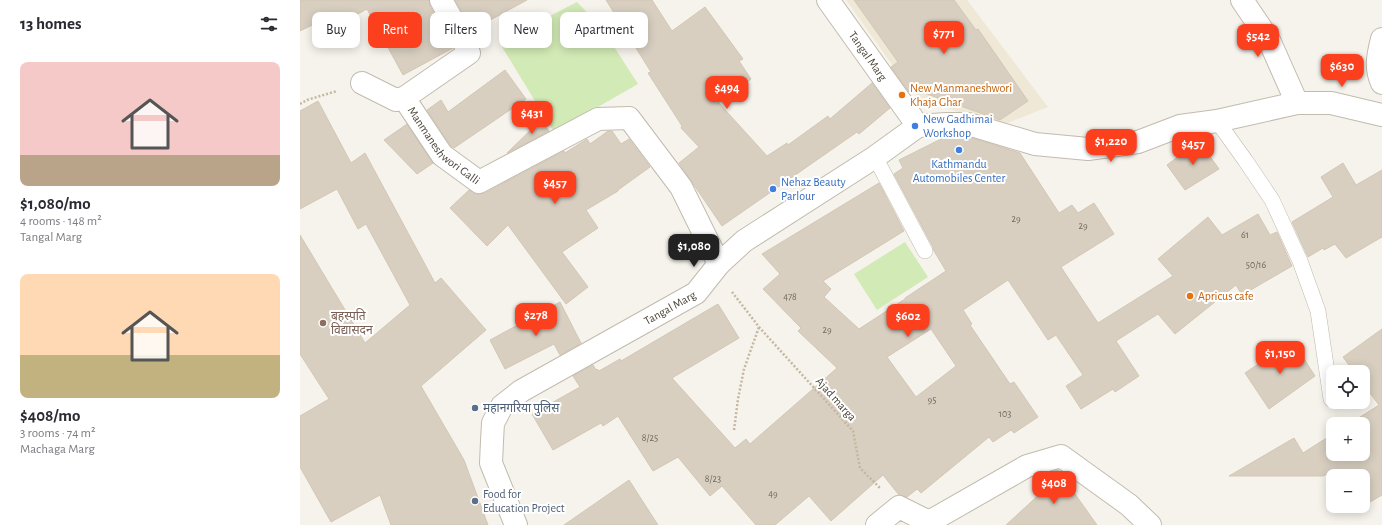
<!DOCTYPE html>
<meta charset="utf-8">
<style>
body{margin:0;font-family:"Alegreya Sans","Noto Sans Devanagari",sans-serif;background:#f7f7f7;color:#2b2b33;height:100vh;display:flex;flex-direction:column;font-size:15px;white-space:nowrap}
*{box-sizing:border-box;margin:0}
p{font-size:13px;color:#7c7c81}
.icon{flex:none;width:22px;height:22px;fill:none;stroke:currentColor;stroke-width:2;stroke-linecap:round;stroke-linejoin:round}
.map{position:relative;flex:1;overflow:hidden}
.sheet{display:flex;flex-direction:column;background:#fff;width:300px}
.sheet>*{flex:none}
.hud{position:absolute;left:12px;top:12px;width:380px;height:36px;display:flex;gap:8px}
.buttons{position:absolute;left:1026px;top:365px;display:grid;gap:8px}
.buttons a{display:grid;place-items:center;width:44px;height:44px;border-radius:8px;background:#fff;box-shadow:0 2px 10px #0003;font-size:20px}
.price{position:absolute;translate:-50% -34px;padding:0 9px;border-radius:8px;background:#fc3f1d;color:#fff;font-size:13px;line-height:26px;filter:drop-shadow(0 1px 2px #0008)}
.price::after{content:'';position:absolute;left:50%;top:24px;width:12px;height:9px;margin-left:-6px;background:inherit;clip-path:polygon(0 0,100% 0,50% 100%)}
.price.selected{background:#222;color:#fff}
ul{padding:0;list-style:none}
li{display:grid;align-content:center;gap:8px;height:212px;padding:0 20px}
li span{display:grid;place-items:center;height:124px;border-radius:8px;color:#555}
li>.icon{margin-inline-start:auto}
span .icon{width:72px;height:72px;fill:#fffc;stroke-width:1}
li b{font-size:17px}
h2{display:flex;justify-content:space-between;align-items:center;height:48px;padding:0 20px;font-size:17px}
.tag{padding:0 14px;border-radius:8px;background:#fff;box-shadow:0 2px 10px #0003;font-size:14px;line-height:36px}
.tag.selected{background:#fc3f1d;color:#fff}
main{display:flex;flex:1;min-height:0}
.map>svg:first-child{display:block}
.education{fill:#efe8d6}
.green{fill:#d2eab5}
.building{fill:#d8cfc1;stroke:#d3c7b4;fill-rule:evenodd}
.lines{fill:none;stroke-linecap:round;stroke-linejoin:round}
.lane-casing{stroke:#c2bbae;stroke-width:16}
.street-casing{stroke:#c2bbae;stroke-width:24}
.path{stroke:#c4b79f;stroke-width:2.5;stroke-dasharray:2 2;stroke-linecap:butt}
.lane{stroke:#fff;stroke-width:15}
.street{stroke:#fff;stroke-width:22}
.food-dot{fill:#e8710a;stroke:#fff;stroke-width:1.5}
.shop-dot{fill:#3f7fe0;stroke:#fff;stroke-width:1.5}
.education-dot{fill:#8d6e63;stroke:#fff;stroke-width:1.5}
.service-dot{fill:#5c6f8a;stroke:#fff;stroke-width:1.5}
.labels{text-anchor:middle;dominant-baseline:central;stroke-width:4;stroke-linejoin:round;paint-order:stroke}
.number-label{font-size:10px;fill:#6e675b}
.street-label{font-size:12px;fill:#4b4439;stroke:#fff}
.food-label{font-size:12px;fill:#c56008;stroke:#fff;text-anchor:start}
.shop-label{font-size:12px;fill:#366cbe;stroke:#fff;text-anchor:start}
.education-label{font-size:12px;fill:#785e54;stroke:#fff;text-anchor:start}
.service-label{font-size:12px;fill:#4e5e75;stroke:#fff;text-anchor:start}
</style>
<main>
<section class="sheet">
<h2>13 homes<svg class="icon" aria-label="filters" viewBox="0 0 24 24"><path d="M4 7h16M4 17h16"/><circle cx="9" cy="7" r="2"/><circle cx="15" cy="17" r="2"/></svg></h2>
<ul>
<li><span style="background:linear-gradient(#f6c9c9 75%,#b9a48a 0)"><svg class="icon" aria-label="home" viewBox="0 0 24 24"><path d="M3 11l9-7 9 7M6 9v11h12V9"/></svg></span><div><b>$1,080/mo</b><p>4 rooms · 148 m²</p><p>Tangal Marg</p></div></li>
<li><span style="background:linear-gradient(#ffd9b3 65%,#c2b280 0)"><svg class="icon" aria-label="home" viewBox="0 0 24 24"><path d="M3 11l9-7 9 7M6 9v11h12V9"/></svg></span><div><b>$408/mo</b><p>3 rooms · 74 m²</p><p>Machaga Marg</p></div></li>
</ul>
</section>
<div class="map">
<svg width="1082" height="525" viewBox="0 0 1082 525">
<rect width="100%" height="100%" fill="#f6f3ec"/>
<polygon class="education" points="546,0 667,0 748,107 705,124 688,122 620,99 603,80"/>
<g class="green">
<polygon points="277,2 302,28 338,84 254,132 199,42"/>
<polygon points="605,242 628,277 577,310 554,274"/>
</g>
<g class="building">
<polygon points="0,0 129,0 130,6 153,48 103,75 67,9 32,28 27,18 0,31"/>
<polygon points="155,0 227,0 172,30"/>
<polygon points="306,0 352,0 372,31 405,7 443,59 439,61 451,79 418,102 467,156 487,143 488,145 528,116 530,119 572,83 590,108 559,134 557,132 422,226 379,163 399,147 381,128 382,126 348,73 351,72"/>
<polygon points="554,0 654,0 676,30 678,29 728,101 700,120 613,89 609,92 591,67 598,62"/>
<polygon points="205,70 226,99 154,148 151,146 127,110 141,100 148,112"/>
<polygon points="18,101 51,163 65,153 135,283 141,278 186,330 121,386 164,460 188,525 91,525 80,495 31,522 0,467 0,416 29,399 0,354 0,235 65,343 110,305 66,224 58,229 37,189 0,209 0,111"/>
<polygon points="241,120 249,131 207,153"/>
<polygon points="107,124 133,163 117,174 84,140"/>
<polygon points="308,131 312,131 321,144 329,139 350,167 318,190 318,191 286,210 298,228 262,252 288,287 266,304 208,225 187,246 150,208 169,190 178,194 185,193 264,151 265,153 287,139 290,144"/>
<path d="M 666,136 L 720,153 L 759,213 L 772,205 L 778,213 L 794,203 L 814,234 L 761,267 L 798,323 L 873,276 L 858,259 L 908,217 L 922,235 L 958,214 L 970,235 L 977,232 L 992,266 L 942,295 L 936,285 L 875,334 L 858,314 L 816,341 L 839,376 L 815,392 L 813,389 L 781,409 L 766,386 L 783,375 L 756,335 L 748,340 L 708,280 L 663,310 L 672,324 L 670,325 L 710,384 L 714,382 L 738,417 L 714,433 L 711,430 L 693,442 L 689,437 L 621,493 L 617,489 L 607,497 L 599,495 L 583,475 L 531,521 L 509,496 L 475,525 L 456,525 L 422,486 L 410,496 L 378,457 L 353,471 L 318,416 L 303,426 L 301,423 L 253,450 L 232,414 L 280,387 L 273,376 L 293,365 L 296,370 L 297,369 L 299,371 L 320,359 L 321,361 L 418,304 L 439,338 L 372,378 L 435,448 L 446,439 L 450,444 L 537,368 L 498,331 L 501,328 L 463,289 L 480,274 L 462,254 L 579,183 L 604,231 L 523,281 L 531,289 L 524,297 L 559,329 L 605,299 L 605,298 L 646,271 L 634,251 L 633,247 L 594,174 L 603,168 L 599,160 L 645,137 ZM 631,329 L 656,366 L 616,397 L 587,357 Z"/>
<polygon points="899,141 919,169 885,190 867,165"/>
<polygon points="1043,163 1056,185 1082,170 1082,237 1046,258 1035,244 1024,250 1023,248 1008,257 992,222 1033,197 1021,177"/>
<polygon points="260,302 281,343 260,355 254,344 205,369 190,340"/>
<polygon points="1082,329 1082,495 1053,512 1049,506 1063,506 1063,476 1033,476 1033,478 1030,473 1023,476 929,476 994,438 1003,453 1033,434 1033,454 1063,454 1063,424 1049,424 1079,405 1063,384 1063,372 1054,372 1043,357"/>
<polygon points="993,342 1015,376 969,409 945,373 970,356 971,357"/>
<polygon points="758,470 797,525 706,525 743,491 734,478"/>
<polygon points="329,480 358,525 264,525"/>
</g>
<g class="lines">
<defs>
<g id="lane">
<polyline points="917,121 945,160 972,200 1000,261 1018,311 1031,399"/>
<polyline points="575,157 625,251"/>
</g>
<g id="street">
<polyline points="942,0 969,40 997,103"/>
<path d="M 1082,39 C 1078,55 1075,68 1082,83"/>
<path id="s1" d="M 62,83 L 96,100 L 104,98 L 142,155 L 179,182 L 298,119 L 329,118 L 381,187 L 419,264"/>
<path d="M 104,98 L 169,53 C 161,33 151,19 141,0"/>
<polyline points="618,126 646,124 668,124 735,144 788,149 838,142 880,126 917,121 997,103 1031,103 1082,115"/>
<path id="s2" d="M 216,525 L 191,463 L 192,441 L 193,423 L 202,406 L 221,391 L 396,293 L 419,264 L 444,241 L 575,157 L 618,126 L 528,0"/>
<polyline points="577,525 599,507 629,522 727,466 761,456 829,505 850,525"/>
</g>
</defs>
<use href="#lane" class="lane-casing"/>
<use href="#street" class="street-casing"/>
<g class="path">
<polyline points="0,104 7,100 37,91"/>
<polyline points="432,292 459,327 553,431 560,468 580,488"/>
<polyline points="434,430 438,399 444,369 459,327"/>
</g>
<use href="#lane" class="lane"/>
<use href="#street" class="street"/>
</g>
<g class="food-dot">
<circle cx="602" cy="95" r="4"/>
<circle cx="890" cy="296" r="4"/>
</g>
<g class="shop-dot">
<circle cx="615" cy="126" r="4"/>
<circle cx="659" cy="150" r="4"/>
<circle cx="473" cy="189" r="4"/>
</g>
<circle class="education-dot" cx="23" cy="323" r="4"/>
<g class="service-dot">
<circle cx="175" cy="408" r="4"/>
<circle cx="175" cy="501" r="4"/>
</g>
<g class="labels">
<g class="number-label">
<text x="716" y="219">29</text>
<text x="783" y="226">29</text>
<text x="945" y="235">61</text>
<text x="956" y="265">50/16</text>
<text x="490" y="297">478</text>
<text x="527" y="330">29</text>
<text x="632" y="400">95</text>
<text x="705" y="414">103</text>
<text x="350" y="438">8/25</text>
<text x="413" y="479">8/23</text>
<text x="473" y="494">49</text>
</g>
<g class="street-label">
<text transform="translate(568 56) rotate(55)">Tangal Marg</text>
<text stroke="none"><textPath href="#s1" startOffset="109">Manmaneshwori Galli</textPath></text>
<text stroke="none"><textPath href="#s2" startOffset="321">Tangal Marg</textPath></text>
<text transform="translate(536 399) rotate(48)">Ajad marga</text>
</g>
<g class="food-label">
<text x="610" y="88">New Manmaneshwori<tspan x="610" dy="14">Khaja Ghar</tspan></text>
<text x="898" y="296">Apricus cafe</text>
</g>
<g class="shop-label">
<text x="623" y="119">New Gadhimai<tspan x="623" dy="14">Workshop</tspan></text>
<text x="659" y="164" text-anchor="middle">Kathmandu<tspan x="659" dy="14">Automobiles Center</tspan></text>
<text x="481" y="182">Nehaz Beauty<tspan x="481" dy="14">Parlour</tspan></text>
</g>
<g class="education-label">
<text x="31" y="316">बृहस्पति<tspan x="31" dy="14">विद्यासदन</tspan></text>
</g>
<g class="service-label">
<text x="183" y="408">महानगरिया पुलिस</text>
<text x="183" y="494">Food for<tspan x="183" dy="14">Education Project</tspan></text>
</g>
</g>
</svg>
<div class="buttons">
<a><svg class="icon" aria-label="locate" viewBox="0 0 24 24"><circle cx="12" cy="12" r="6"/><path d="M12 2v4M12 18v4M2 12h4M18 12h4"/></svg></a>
<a>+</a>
<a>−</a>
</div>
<b class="price" style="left:644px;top:55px">$771</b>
<b class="price" style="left:958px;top:58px">$542</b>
<b class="price" style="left:1042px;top:88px">$630</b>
<b class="price" style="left:427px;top:110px">$494</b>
<b class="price" style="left:232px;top:135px">$431</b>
<b class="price" style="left:811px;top:163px">$1,220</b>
<b class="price" style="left:893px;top:166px">$457</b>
<b class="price" style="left:255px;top:205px">$457</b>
<b class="price selected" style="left:394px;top:268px">$1,080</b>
<b class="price" style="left:236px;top:337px">$278</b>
<b class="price" style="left:608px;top:338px">$602</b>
<b class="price" style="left:980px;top:375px">$1,150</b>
<b class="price" style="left:754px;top:505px">$408</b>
<div class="hud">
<a class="tag">Buy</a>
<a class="tag selected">Rent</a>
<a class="tag">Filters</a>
<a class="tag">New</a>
<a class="tag">Apartment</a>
</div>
</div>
</main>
